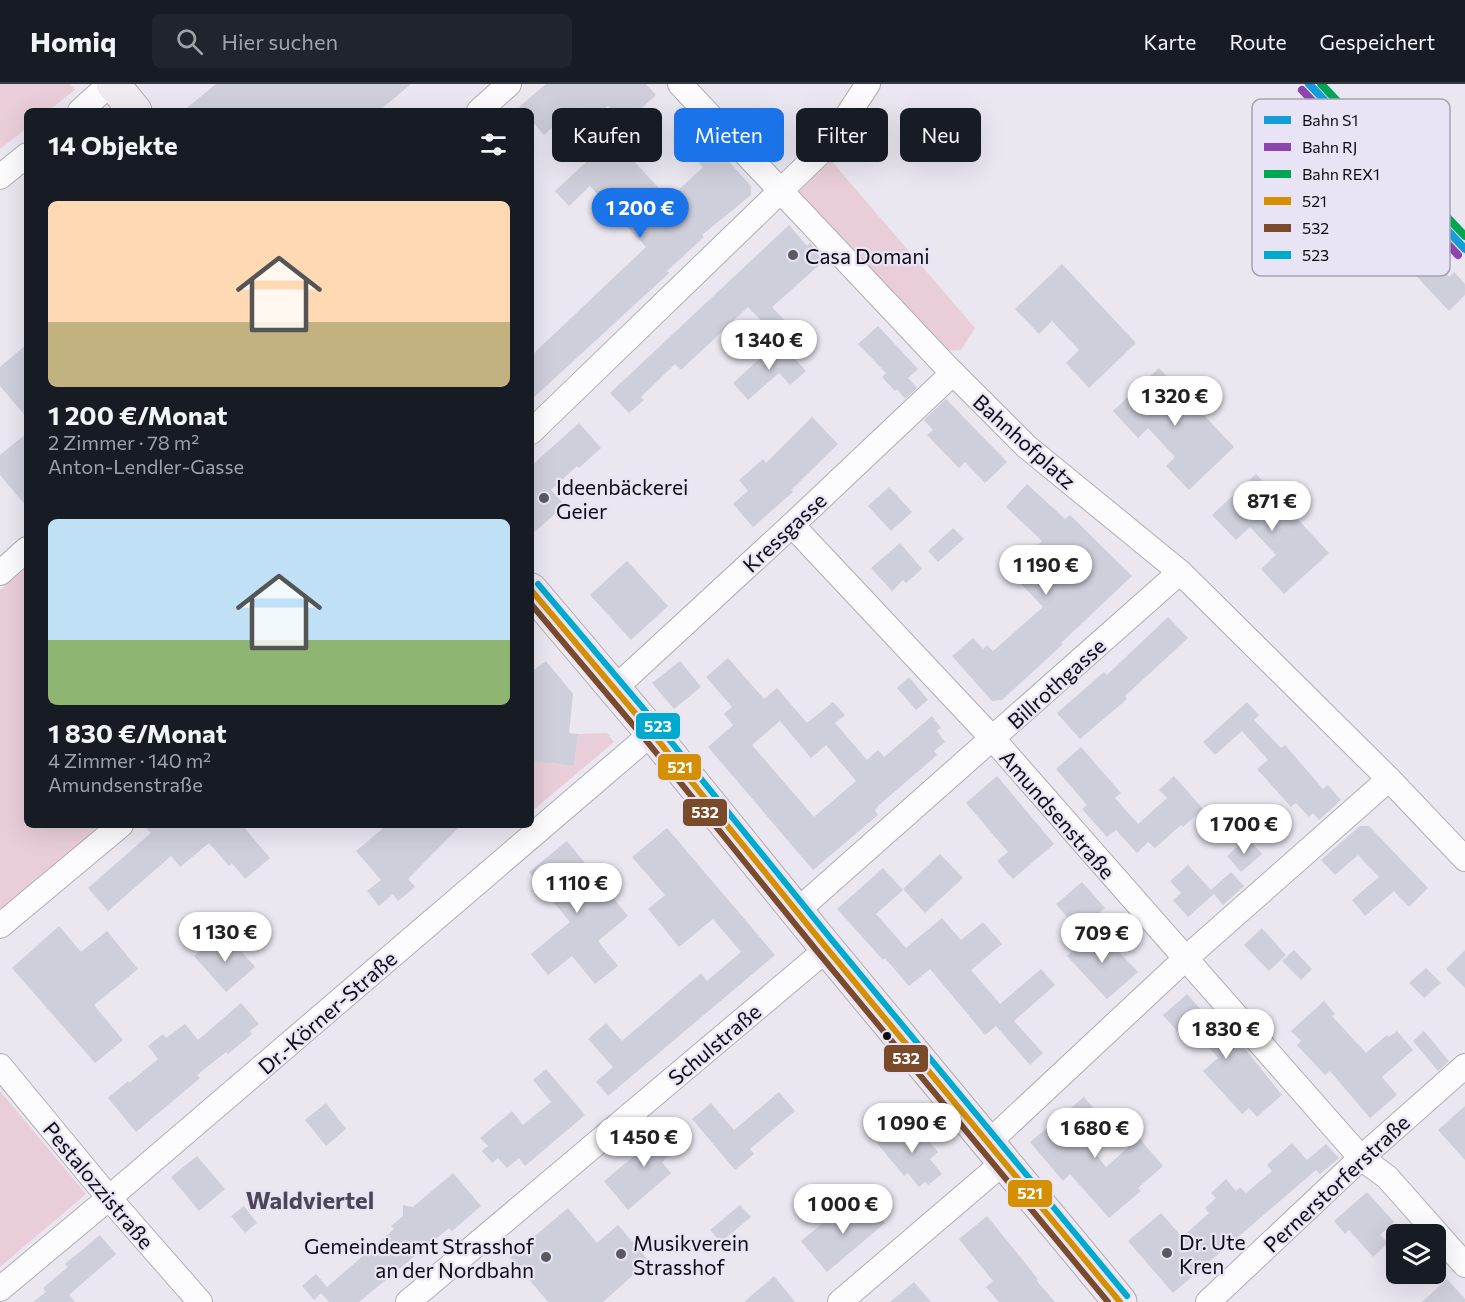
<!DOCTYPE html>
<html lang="de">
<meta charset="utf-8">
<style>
body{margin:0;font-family:Commissioner,sans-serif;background:#20242c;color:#f1f3f6;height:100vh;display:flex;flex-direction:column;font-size:22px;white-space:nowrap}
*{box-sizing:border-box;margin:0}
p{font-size:20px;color:#9ea1a6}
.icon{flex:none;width:33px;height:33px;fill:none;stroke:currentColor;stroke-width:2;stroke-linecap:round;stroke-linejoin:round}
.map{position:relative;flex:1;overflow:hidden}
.side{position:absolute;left:24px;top:24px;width:510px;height:720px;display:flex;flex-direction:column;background:#171b24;border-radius:9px;box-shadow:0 6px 24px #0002}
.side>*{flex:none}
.banner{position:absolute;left:552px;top:24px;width:570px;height:54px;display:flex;gap:12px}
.buttons{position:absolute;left:1386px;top:1140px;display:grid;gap:12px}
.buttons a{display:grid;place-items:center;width:60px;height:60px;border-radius:9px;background:#171b24;box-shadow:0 6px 24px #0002;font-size:30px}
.price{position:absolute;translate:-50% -51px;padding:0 14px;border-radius:21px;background:#fff;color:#222;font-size:20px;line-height:39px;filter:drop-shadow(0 2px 3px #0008)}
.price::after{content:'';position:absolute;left:50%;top:36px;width:18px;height:14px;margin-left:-9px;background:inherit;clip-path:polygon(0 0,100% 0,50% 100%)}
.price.selected{background:#1a73e8;color:#fff}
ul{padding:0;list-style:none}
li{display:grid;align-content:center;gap:12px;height:318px;padding:0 24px}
li span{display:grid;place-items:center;height:186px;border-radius:9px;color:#555}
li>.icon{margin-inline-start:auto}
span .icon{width:108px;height:108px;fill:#fffc;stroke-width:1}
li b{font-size:26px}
h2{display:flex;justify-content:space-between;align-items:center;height:72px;padding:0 24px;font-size:26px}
.pill{padding:0 21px;border-radius:9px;background:#171b24;box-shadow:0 6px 24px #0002;font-size:21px;line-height:54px}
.pill.selected{background:#1a73e8;color:#fff}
header{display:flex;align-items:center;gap:36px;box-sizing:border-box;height:84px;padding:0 30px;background:#171b24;border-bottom:2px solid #363941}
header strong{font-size:28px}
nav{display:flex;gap:33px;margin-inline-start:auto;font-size:21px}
.search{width:420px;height:54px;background:#20242c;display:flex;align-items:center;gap:15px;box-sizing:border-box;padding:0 21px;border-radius:9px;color:#9ea1a6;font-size:22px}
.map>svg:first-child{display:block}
.green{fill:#e9ced9}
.building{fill:#cecfdb;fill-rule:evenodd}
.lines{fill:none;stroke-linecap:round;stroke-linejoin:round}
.minor-casing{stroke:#afadb4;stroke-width:26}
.primary-casing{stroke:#b2a8b4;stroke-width:35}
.minor{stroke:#fcfbfd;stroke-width:24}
.primary{stroke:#f0ebf0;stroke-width:33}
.bus-1-casing{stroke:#e8e3f5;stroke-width:10}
.bus-2-casing{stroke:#e8e3f5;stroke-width:10}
.bus-3-casing{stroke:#e8e3f5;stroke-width:10}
.bus-1{stroke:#d48f03;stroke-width:6}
.bus-2{stroke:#7a4b2a;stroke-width:6}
.bus-3{stroke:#00a9ce;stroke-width:6}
.rail-1-casing{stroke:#e8e3f5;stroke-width:12}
.rail-2-casing{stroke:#e8e3f5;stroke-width:12}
.rail-3-casing{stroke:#e8e3f5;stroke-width:12}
.rail-1{stroke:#159dd9;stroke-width:8}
.rail-2{stroke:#8e44ad;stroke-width:8}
.rail-3{stroke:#00a651;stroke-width:8}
.poi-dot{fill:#5a595f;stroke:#e8e3f5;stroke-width:2}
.bus-dot{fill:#0d0c11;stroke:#e8e3f5;stroke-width:2}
.labels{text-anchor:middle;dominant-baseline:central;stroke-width:4.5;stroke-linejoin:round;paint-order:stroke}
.poi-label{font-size:21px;fill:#0d0c11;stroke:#e8e3f5;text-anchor:start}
.street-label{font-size:21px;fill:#0d0c11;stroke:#e8e3f5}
.quarter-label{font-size:24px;font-weight:bold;fill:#4c4756;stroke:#e8e3f5}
.key{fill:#e8e3f5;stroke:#a6a2b1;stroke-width:1.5}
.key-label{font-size:16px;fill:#0d0c11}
.line-badge{stroke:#e8e3f5;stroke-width:2}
.badge-label{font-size:16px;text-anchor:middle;font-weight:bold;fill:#fff}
</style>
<header>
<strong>Homiq</strong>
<div class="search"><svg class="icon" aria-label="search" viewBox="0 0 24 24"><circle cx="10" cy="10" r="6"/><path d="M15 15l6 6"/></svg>Hier suchen</div>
<nav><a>Karte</a><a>Route</a><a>Gespeichert</a></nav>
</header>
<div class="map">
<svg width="1465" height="1218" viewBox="0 0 1465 1218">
<rect width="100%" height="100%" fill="#eae7f1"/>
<g class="green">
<polygon points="0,0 70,0 75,6 48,27 27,27 27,44 0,65"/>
<polygon points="828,73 975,244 961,266 940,267 791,107"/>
<polygon points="27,483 27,741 100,741 0,830 0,506"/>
<polygon points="607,649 614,658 531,728 531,677 574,682 578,650"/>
<polygon points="0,1007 86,1110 0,1183"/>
</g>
<g class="building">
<polygon points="216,0 411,0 379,27 183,27"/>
<polygon points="546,0 646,0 656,11 624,40 608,22 584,42 572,27 544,51 531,36 531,27 523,27 519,23"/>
<polygon points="703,49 751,102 751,111 702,151 704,153 667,187 669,189 531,316 531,272 646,163 590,102 569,122 555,107 596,69 600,73 616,58 669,115 703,83 686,65"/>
<polygon points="789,141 807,162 810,159 825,176 772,223 790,242 778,254 748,223 681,286 675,280 641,313 644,316 629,329 610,309"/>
<polygon points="1409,151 1449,193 1454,188 1465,200 1465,211 1449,227 1393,167"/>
<polygon points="1062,180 1136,259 1089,304 1066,279 1079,266 1052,237 1039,250 1015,225"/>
<polygon points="878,242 918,285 908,294 917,304 905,315 897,305 895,307 882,293 886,289 858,260"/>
<polygon points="779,257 806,287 790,301 779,289 748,316 733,299"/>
<polygon points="27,260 27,334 0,302 0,283"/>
<polygon points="1159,284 1234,363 1189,406 1166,382 1175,373 1148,344 1138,354 1113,327"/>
<polygon points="946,315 1007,378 985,399 965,378 959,384 927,351 933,346 924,336"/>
<polygon points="812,333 838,360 791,406 793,408 753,443 733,420 748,407 739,396 763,375 766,379"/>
<polygon points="579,339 601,364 579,384 577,382 551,406 565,421 531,451 531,382"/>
<polygon points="27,349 27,423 0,391 0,371"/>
<polygon points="1256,390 1329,469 1284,510 1261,485 1276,471 1250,443 1236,456 1212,431"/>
<polygon points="1027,400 1065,435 1070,431 1132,492 1061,559 1063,560 1002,616 992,617 952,572 973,554 983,565 987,561 993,567 1043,523 1009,487 1042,457 1006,423"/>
<polygon points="889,403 912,428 891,447 868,422"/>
<polygon points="953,444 964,455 938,478 928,467"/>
<polygon points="900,459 922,485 906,499 903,496 892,507 871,484"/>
<polygon points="627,477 668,522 631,556 590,511"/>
<polygon points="1168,533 1188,554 1125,612 1127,615 1080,655 1057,629 1104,588 1107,591"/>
<path d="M 728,574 L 764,615 L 777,604 L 807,639 L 833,618 L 845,631 L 835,639 L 867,676 L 878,666 L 884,673 L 932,632 L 941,644 L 937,647 L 945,658 L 934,667 L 937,671 L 878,722 L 875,727 L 878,731 L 813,786 L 708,663 L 733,641 L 724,630 L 732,623 L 706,593 ZM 780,637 L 811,674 L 826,661 L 856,697 L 814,733 L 752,661 Z"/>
<polygon points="546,577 573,610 569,649 578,650 574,682 531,677 531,588"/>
<polygon points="680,577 701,603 674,625 652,599"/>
<polygon points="909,593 928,616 916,626 897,604"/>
<polygon points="1247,618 1259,631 1254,636 1281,664 1285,661 1323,705 1328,701 1341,716 1319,736 1313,729 1309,733 1296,719 1291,723 1257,685 1268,676 1242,647 1215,671 1203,658"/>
<polygon points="1081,663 1121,709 1115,714 1138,740 1167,714 1159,706 1174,692 1203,725 1183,743 1181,741 1155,764 1148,758 1137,769 1116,746 1107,753 1082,725 1087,721 1056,685"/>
<polygon points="997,692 1054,760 1013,795 997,777 1008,768 966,719"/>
<polygon points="143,741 242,741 270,774 245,795 232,779 229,782 209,759 180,783 171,772 108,827 88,804 151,749"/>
<polygon points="387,741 461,741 408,795 415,803 398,817 393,810 379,822 367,807 381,796 356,767"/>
<polygon points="1360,742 1369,742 1428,804 1409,823 1394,807 1365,832 1352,816 1379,793 1358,771 1335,791 1321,776"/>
<polygon points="667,744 775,871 608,1012 596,998 613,983 588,955 606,939 622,957 701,889 707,897 741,868 713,835 679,863 648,825 665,811 632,773"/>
<polygon points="1247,754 1262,770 1241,788 1227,772"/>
<polygon points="567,757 628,832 598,857 618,882 595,900 572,872 548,891 531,870 570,838 529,788"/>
<polygon points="940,770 963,794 925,829 903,805"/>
<polygon points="1188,781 1211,806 1231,788 1244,802 1223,821 1214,810 1188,833 1173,816 1181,809 1170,797"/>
<polygon points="883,784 903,806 876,830 906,864 942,834 961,856 983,838 1002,860 971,886 1000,920 1041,885 1055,901 1014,937 1043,969 1030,981 996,942 985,951 930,885 909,902 885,874 883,876 837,825"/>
<polygon points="1082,798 1105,824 1079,847 1056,820"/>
<polygon points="59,842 81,868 107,847 138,885 94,921 123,956 95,979 12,884"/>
<polygon points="1262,844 1286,871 1269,887 1244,861"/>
<polygon points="1097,845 1138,888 1107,915 1067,872"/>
<polygon points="228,852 255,883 226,908 194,872 206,862 211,867"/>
<polygon points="1294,866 1312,885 1301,896 1282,877"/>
<polygon points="1465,866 1465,904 1446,885"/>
<polygon points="1426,884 1441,899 1424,914 1409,899"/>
<polygon points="1187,910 1232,961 1238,956 1282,1011 1257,1033 1249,1024 1242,1030 1203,987 1218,974 1194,947 1184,955 1163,931"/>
<polygon points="1324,917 1335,930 1332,932 1366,969 1387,951 1389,953 1397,947 1413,966 1382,993 1397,1011 1370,1034 1330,987 1325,991 1297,961 1301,957 1291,947"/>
<polygon points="241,919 259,940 250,947 252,950 228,970 226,968 197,991 200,994 136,1048 108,1014 128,997 129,999 158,975 148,962 163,950 166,954 185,940 198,956"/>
<polygon points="1424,947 1449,977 1438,987 1413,957"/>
<polygon points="546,985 585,1031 525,1082 519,1074 507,1084 498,1074 492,1079 482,1067 488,1062 480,1054 512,1027 523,1041 551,1018 533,996"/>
<polygon points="779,1008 795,1027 750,1065 754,1070 735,1086 692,1035 711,1019 734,1046"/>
<polygon points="1084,1013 1106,1039 1085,1057 1106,1083 1139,1054 1163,1082 1138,1104 1141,1107 1109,1134 1070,1090 1063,1097 1030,1058"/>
<polygon points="326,1019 346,1045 326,1062 305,1036"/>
<polygon points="1465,1022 1465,1076 1438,1046"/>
<polygon points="914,1038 938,1068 930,1075 942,1090 928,1101 925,1098 919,1103 908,1089 904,1092 877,1059 896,1044 900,1049"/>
<polygon points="664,1039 682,1060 662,1078 671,1089 628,1126 604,1097 644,1064 641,1060"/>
<polygon points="1292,1059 1307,1076 1326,1060 1339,1074 1320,1090 1311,1081 1316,1086 1173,1209 1128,1157 1161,1129 1182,1153 1209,1129 1205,1124 1216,1114 1211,1109 1226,1095 1236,1107 1240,1103 1246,1109 1272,1087 1267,1081"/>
<polygon points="197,1072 225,1105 199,1127 171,1093"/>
<polygon points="453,1089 481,1122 452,1147 449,1144 359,1218 329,1218 321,1209 314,1216 302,1202 316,1190 327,1203 394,1145 391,1142 403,1132 403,1121 413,1123"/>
<polygon points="1367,1108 1394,1138 1380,1151 1388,1159 1373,1173 1349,1146 1345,1150 1334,1137"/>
<polygon points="864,1114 885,1139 827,1188 801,1157 828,1135 832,1141"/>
<polygon points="740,1121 751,1133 721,1158 710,1146"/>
<polygon points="244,1122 257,1139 245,1149 231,1132"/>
<polygon points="568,1124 597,1159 618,1141 649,1177 603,1218 548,1218 510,1173"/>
<polygon points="987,1132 1038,1195 1037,1197 1055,1218 999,1218 986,1203 993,1197 959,1155"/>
<polygon points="100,1151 116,1170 69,1211 75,1218 33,1218 46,1208 43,1204 68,1183 65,1180"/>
<polygon points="774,1192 795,1218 744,1218"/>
<polygon points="1447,1195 1465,1215 1465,1218 1422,1218"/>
<polygon points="914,1198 931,1218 890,1218"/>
</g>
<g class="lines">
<defs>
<g id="minor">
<polyline points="680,0 944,280 1027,363 1180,488 1389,695 1465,775"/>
<polyline points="80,27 110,0"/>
<polyline points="479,27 509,0"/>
<polyline points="0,93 27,71"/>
<polyline points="531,348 828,61 868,0"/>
<polyline points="792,441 993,655 1361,1074 1387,1093 1465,1181"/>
<polyline points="0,489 27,465"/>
<polyline points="614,605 792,441 953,289"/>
<polyline points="797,827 1180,488"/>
<polyline points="0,842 121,741"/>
<polyline points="0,982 109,1114 200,1218"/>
<polyline points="988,1059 1185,875 1389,695"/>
<polyline points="0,1205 109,1114 652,649"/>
<polyline points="408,1218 827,865"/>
<polyline points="840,1218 1004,1078"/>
<polyline points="1208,1218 1361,1074 1465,982"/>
</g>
<g id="primary">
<polyline points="113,0 135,27"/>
<polyline points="531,506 652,649 824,861 1120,1218"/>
</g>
</defs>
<use href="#minor" class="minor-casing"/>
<use href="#primary" class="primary-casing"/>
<use href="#minor" class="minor"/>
<use href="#primary" class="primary"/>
<defs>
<polyline id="bus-1" points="531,506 652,649 824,861 1120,1218"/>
<polyline id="bus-2" points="531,520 645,655 817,867 1108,1218"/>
<polyline id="bus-3" points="538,500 659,643 831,855 1127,1212"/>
</defs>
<use href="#bus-1" class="bus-1-casing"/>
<use href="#bus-2" class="bus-2-casing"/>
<use href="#bus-3" class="bus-3-casing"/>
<use href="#bus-1" class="bus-1"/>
<use href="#bus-2" class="bus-2"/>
<use href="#bus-3" class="bus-3"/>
<defs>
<polyline id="rail-1" points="1309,0 1465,165"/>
<polyline id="rail-2" points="1302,6 1458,171"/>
<polyline id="rail-3" points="1321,0 1465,152"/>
</defs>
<use href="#rail-1" class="rail-1-casing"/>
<use href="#rail-2" class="rail-2-casing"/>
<use href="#rail-3" class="rail-3-casing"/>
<use href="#rail-1" class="rail-1"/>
<use href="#rail-2" class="rail-2"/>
<use href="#rail-3" class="rail-3"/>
</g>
<g class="poi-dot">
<circle cx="793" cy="171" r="6"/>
<circle cx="544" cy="414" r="6"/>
<circle cx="1167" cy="1169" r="6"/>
<circle cx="621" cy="1170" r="6"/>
<circle cx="546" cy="1173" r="6"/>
</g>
<circle class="bus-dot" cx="887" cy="952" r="5"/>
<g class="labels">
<g class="poi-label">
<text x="805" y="171">Casa Domani</text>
<text x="556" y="402">Ideenbäckerei<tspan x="556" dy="24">Geier</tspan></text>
<text x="1179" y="1157">Dr. Ute<tspan x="1179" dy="24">Kren</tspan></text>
<text x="633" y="1158">Musikverein<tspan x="633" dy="24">Strasshof</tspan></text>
<text x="534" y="1161" text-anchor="end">Gemeindeamt Strasshof<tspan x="534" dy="24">an der Nordbahn</tspan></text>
</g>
<g class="street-label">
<text transform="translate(1025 357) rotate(42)">Bahnhofplatz</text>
<text transform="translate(784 448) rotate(-43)">Kressgasse</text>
<text transform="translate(1056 599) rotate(-42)">Billrothgasse</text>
<text transform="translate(1058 730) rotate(49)">Amundsenstraße</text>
<text transform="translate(327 928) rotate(-41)">Dr.-Körner-Straße</text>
<text transform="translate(714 960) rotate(-40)">Schulstraße</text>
<text transform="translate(1336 1099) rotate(-43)">Pernerstorferstraße</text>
<text transform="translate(99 1101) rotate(50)">Pestalozzistraße</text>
</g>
<g class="quarter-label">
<text x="310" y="1115">Waldviertel</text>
</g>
</g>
<rect x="1252" y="15" width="198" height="177" rx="9" class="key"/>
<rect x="1264" y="32" width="27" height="8" fill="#159dd9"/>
<rect x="1264" y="59" width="27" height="8" fill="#8e44ad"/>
<rect x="1264" y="86" width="27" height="8" fill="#00a651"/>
<rect x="1264" y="113" width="27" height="8" fill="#d48f03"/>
<rect x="1264" y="140" width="27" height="8" fill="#7a4b2a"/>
<rect x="1264" y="167" width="27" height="8" fill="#00a9ce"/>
<g class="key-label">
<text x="1302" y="42">Bahn S1</text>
<text x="1302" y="69">Bahn RJ</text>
<text x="1302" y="96">Bahn REX1</text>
<text x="1302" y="123">521</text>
<text x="1302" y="150">532</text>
<text x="1302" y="177">523</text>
</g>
<g class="line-badge">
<rect x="635" y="628" width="46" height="28" rx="6" fill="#00a9ce"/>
<rect x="657" y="669" width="45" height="28" rx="6" fill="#d48f03"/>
<rect x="682" y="714" width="46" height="29" rx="6" fill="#7a4b2a"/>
<rect x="883" y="960" width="46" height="29" rx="6" fill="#7a4b2a"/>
<rect x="1007" y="1095" width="46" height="29" rx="6" fill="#d48f03"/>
</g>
<g class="badge-label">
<text x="658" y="648">523</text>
<text x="680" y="689">521</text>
<text x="705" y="734">532</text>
<text x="906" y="980">532</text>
<text x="1030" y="1115">521</text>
</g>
</svg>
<div class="buttons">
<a><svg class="icon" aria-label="layers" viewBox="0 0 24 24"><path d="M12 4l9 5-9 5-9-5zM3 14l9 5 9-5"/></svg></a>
</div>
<b class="price selected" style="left:640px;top:155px">1 200 €</b>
<b class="price" style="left:769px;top:287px">1 340 €</b>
<b class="price" style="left:1175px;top:343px">1 320 €</b>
<b class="price" style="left:1272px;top:448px">871 €</b>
<b class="price" style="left:1046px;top:512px">1 190 €</b>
<b class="price" style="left:1244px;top:771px">1 700 €</b>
<b class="price" style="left:577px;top:830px">1 110 €</b>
<b class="price" style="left:225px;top:879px">1 130 €</b>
<b class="price" style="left:1102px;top:880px">709 €</b>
<b class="price" style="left:1226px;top:976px">1 830 €</b>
<b class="price" style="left:912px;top:1070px">1 090 €</b>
<b class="price" style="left:1095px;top:1075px">1 680 €</b>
<b class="price" style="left:644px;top:1084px">1 450 €</b>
<b class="price" style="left:843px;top:1151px">1 000 €</b>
<div class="banner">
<a class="pill">Kaufen</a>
<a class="pill selected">Mieten</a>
<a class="pill">Filter</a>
<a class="pill">Neu</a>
</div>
<section class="side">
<h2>14 Objekte<svg class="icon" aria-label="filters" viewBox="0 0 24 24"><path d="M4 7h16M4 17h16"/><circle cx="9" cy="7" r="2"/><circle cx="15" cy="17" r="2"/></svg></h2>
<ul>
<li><span style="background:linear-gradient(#ffd9b3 65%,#c2b280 0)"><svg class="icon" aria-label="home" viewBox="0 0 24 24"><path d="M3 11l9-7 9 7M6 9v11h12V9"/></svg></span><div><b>1 200 €/Monat</b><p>2 Zimmer · 78 m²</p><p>Anton-Lendler-Gasse</p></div></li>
<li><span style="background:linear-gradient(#bfe0f5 65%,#8fb573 0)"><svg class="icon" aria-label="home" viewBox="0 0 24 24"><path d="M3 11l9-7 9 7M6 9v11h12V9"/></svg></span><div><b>1 830 €/Monat</b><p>4 Zimmer · 140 m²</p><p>Amundsenstraße</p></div></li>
</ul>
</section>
</div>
